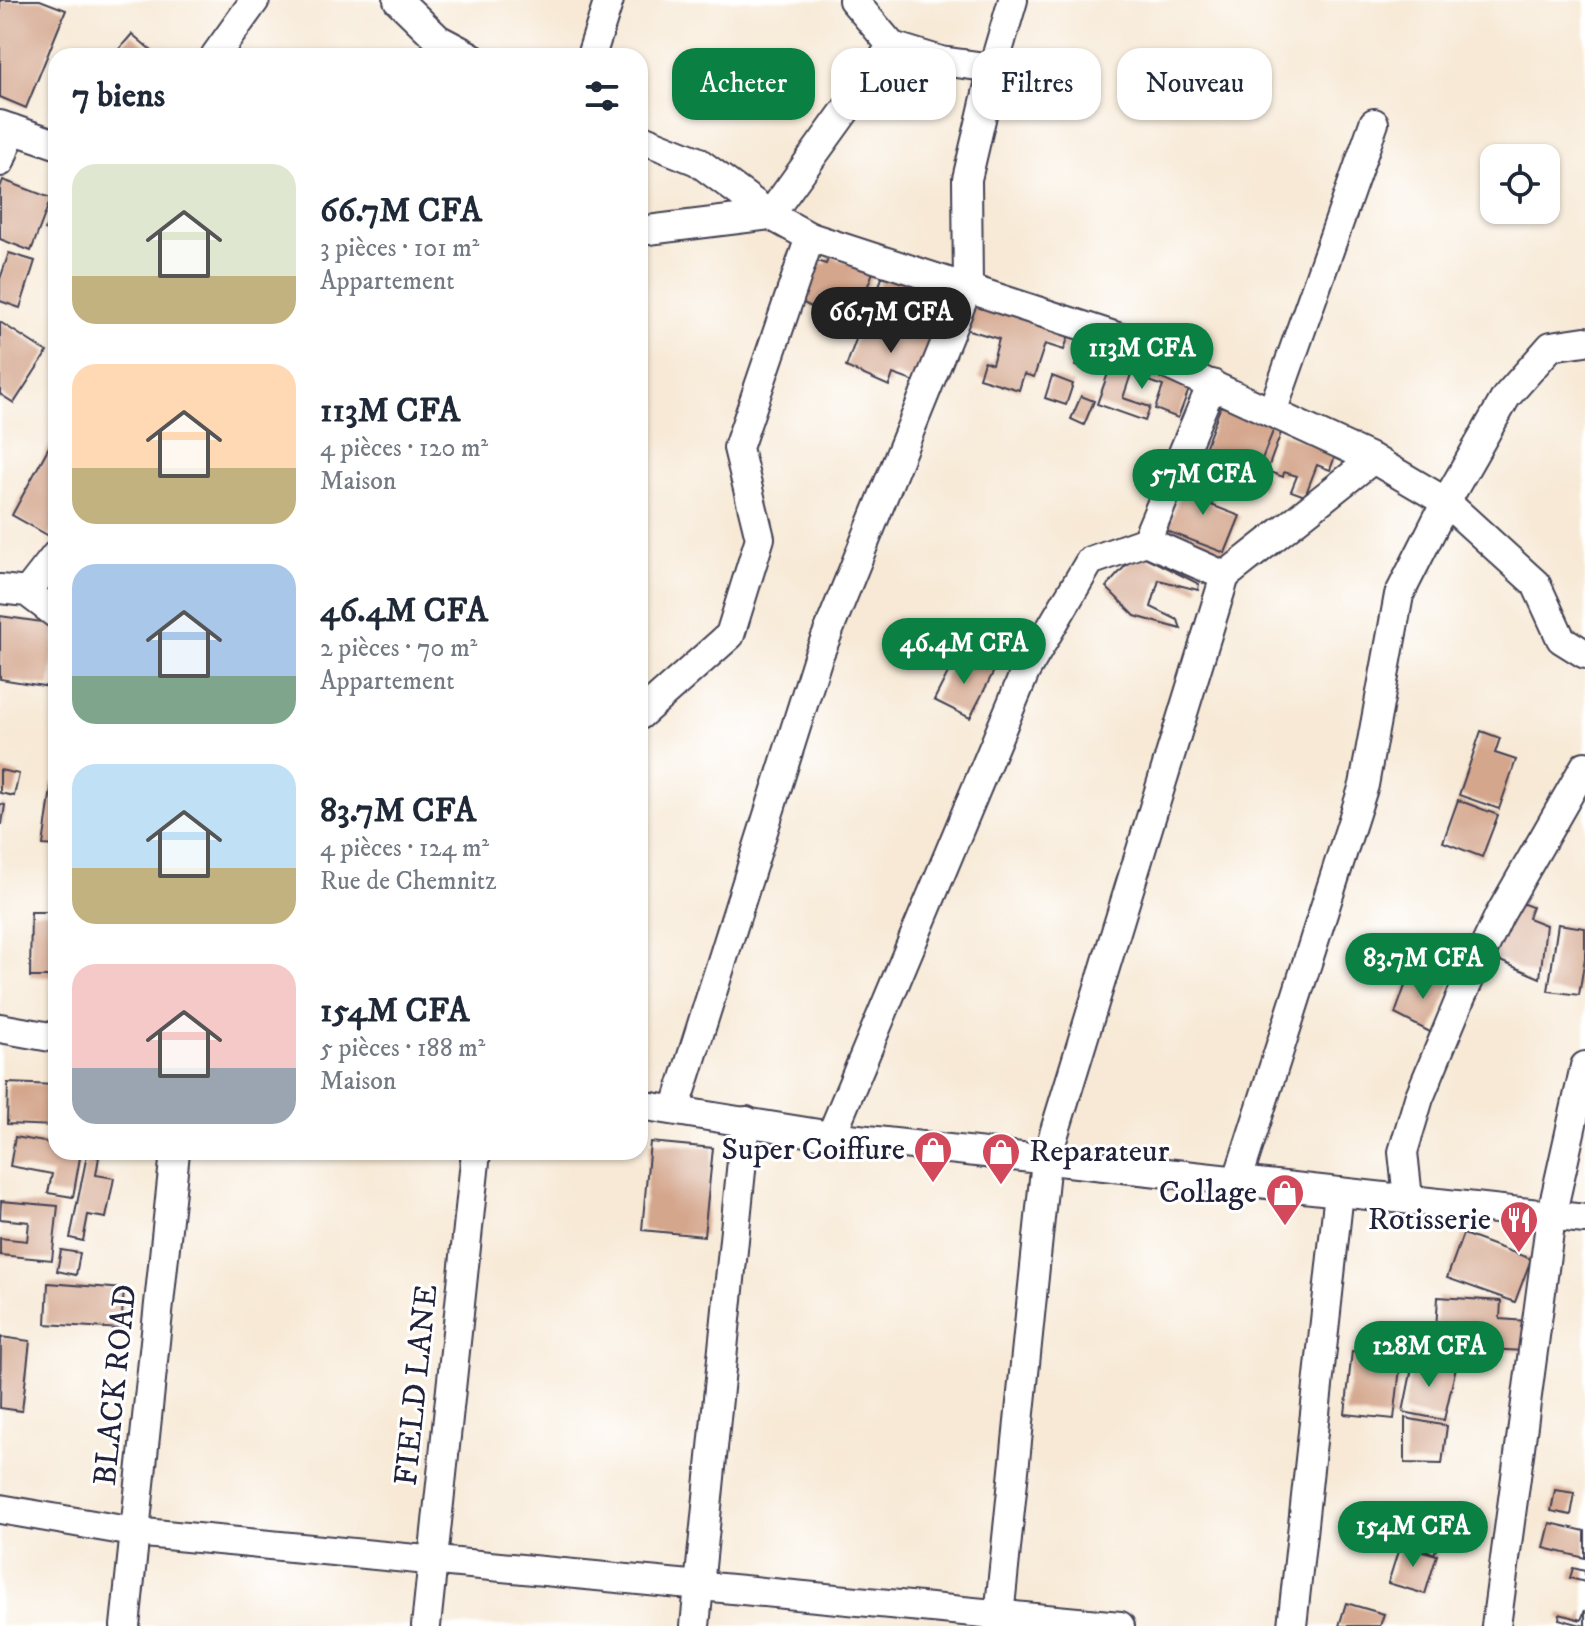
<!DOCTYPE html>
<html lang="fr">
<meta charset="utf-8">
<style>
body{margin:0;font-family:"IM FELL DW Pica",serif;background:#f6f6f7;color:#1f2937;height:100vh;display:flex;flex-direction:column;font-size:30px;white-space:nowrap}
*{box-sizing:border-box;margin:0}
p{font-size:26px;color:#747a83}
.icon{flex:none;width:44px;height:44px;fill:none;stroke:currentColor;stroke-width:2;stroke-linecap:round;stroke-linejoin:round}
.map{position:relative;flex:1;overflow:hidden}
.drawer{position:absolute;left:48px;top:48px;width:600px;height:1112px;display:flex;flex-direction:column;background:#fff;border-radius:24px;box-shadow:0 2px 6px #0004}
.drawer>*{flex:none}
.hud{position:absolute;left:672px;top:48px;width:760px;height:72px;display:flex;gap:16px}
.fabs{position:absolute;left:1480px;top:144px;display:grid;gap:16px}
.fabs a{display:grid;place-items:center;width:80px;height:80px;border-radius:16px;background:#fff;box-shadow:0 2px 6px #0004;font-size:40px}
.price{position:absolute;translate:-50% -68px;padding:0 18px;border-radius:28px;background:#0b8043;color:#fff;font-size:26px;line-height:52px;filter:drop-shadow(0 2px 4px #0008)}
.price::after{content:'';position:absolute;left:50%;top:48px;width:24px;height:18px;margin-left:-12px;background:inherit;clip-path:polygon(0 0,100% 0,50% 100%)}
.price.active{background:#222;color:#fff}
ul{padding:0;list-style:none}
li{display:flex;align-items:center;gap:24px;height:200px;padding:0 24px}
li span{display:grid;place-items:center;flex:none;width:224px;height:160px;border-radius:24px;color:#555}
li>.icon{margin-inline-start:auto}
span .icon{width:96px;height:96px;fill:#fffc;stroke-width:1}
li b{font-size:34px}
h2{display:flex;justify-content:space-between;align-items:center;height:96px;padding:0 24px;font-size:34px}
.tag{padding:0 28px;border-radius:24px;background:#fff;box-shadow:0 2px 6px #0004;font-size:28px;line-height:72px}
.tag.active{background:#0b8043;color:#fff}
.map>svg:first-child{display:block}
.building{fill:#d4a68c}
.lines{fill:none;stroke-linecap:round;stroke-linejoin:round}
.minor-casing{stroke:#424052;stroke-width:32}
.minor{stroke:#fff;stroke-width:28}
.labels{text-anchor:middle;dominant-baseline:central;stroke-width:6;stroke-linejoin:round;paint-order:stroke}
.poi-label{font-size:32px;fill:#22223b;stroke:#fff;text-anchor:end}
.street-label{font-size:32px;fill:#22223b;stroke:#fff}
</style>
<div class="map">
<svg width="1585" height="1626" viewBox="0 0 1585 1626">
<rect width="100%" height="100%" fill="#fff"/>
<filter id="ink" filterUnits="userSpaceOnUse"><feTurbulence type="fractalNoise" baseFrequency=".0125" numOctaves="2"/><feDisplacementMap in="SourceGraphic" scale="16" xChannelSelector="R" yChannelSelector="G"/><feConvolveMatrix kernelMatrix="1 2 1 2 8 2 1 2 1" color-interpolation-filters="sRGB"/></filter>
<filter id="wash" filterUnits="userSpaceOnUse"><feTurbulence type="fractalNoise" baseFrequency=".006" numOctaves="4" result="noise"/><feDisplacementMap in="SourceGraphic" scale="32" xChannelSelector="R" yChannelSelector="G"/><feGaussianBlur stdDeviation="1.8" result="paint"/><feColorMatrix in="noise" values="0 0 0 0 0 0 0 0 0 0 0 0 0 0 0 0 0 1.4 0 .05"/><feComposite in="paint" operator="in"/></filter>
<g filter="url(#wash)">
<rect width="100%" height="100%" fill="#f7e9d5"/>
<g id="blocks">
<g class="building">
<polygon points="0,0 40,0 66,10 26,108 0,97"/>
<polygon points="132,34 158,56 113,56"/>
<polygon points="3,180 51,198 31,251 0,239 0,188"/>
<polygon points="56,203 56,235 45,230"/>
<polygon points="9,253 35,261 20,308 0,301 0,279"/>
<polygon points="829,256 873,272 852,328 792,297 816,261 826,264"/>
<polygon points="883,275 939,293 928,326 923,324 929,306 923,304 924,300 909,294 895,328 880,323 878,330 865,325"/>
<polygon points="970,302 1070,332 1064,350 1045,344 1034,377 1024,374 1019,390 979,378 984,361 992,364 999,339 962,328"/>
<polygon points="0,322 47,352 14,403 0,394"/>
<polygon points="907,328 934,337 918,383 893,374 889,386 846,367 859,331 883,339 886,329 904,335"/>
<polygon points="1082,345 1102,352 1095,373 1075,366"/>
<polygon points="1124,353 1134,356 1132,363 1191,384 1178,418 1155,409 1163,386 1131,374 1123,398 1150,407 1145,421 1097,404 1110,368 1118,371"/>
<polygon points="1052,376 1073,384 1066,405 1045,398"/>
<polygon points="1081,396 1094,401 1084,425 1071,419"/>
<polygon points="1221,406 1275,426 1260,464 1243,457 1237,474 1248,479 1251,470 1266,476 1262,488 1252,484 1249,492 1225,483 1233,463 1212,456 1207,468 1199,464"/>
<polygon points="1281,433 1336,453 1330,470 1317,465 1305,496 1291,491 1297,476 1284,472 1283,477 1267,471"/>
<polygon points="52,441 56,443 56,524 49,536 12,515"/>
<polygon points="1199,477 1218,484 1211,505 1240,516 1225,553 1167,531 1184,485 1195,489"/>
<polygon points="1137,553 1199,584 1198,590 1159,580 1151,607 1178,620 1181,629 1135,616 1106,587"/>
<polygon points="0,616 56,624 50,687 0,679"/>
<polygon points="958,653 994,671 970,718 934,700"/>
<polygon points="1481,731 1500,738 1495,753 1516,760 1499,809 1459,795"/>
<polygon points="0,770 19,774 14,796 0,793"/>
<polygon points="52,782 56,782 56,846 43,845"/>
<polygon points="1458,800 1498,815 1482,857 1443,842"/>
<polygon points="0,804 5,805 2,824 0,824"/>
<polygon points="1516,901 1532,907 1528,918 1546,925 1540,978 1493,958"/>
<polygon points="31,912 55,912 56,977 30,977"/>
<polygon points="1558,924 1585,928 1585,958 1579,995 1548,991"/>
<polygon points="1410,972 1451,983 1432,1033 1395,1014"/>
<polygon points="8,1083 56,1085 56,1126 7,1124"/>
<polygon points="15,1137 56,1144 56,1152 81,1152 73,1197 48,1193 52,1174 10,1166"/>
<polygon points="650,1142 713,1148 704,1236 642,1230"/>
<polygon points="87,1155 99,1157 96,1175 114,1178 106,1218 88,1215 83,1241 70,1238"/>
<polygon points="1,1201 58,1206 52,1260 0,1255 0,1238 27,1241 29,1222 0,1219"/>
<polygon points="1463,1234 1531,1259 1515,1302 1447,1278"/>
<polygon points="61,1250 80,1253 76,1275 57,1271"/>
<polygon points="48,1283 124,1289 121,1329 46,1324"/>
<polygon points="1438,1297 1501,1301 1500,1319 1526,1321 1524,1351 1435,1346"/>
<polygon points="1381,1323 1405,1325 1394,1419 1345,1414 1352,1351 1377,1354"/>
<polygon points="1,1337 30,1341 22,1411 0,1408"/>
<polygon points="1414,1358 1456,1367 1444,1420 1403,1412"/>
<polygon points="1405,1418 1447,1426 1442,1464 1405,1463"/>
<polygon points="1555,1490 1575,1493 1571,1515 1551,1511"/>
<polygon points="1414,1511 1447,1527 1434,1554 1401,1537"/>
<polygon points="1550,1523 1585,1531 1585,1558 1544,1548"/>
<polygon points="1400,1545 1437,1555 1425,1594 1388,1583"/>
<polygon points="1573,1568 1585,1571 1585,1582 1570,1578"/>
<polygon points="1346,1603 1384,1614 1380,1626 1339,1626"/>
<polygon points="1585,1610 1585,1626 1559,1619 1560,1614 1581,1620"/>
</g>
</g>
</g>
<g filter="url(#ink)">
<use href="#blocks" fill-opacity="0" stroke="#424052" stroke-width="2"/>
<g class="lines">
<defs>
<g id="minor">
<polyline points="398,0 438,39 470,56"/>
<polyline points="853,0 892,46 941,61 993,68"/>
<polyline points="215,56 255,0"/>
<polyline points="591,56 609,0"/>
<polyline points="0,125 56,144"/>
<polyline points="640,138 697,161 770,215 892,46"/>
<polyline points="0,162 12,129"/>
<polyline points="640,231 770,215 810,237 1154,349 1168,365 1373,459 1446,502 1536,584 1561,639 1585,654"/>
<polyline points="1272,412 1374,123"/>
<polyline points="1146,541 1225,576"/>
<polyline points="0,589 27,592 56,614"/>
<polyline points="27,592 56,555"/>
<polyline points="640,715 730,635 760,538 738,448 810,237"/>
<polyline points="0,1028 56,1038"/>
<polyline points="640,1105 831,1136 1585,1219"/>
<polyline points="675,1110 818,657 968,287 967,179 993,68 1013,0"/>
<polyline points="831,1136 1025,672 1090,561 1146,541 1212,384"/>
<polyline points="1237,1182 1364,785 1399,595 1446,502 1506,397 1551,346 1585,341"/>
<polyline points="1408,1198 1403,1152 1419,1098 1461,997 1499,916 1585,766"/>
<polyline points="0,1509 134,1532 1120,1626"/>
<polyline points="125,1626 175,1152"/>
<polyline points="426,1626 476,1152"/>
<polyline points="695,1626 746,1121"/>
<polyline points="998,1626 1046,1160 1225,576 1373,459"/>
<polyline points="1292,1626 1339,1192"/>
<polyline points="1496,1626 1551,1217 1585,1066"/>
</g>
</defs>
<use href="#minor" class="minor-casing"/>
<use href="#minor" class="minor"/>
</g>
</g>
<defs>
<symbol id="shop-pin" viewBox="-11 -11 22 30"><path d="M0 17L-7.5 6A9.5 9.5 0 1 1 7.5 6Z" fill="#d1495b" stroke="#fff"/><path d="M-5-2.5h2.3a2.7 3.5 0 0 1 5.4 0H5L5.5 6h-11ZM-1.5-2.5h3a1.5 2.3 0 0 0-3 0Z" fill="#fff"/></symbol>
<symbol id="restaurant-pin" viewBox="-11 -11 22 30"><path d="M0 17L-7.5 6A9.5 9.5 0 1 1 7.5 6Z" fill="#d1495b" stroke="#fff"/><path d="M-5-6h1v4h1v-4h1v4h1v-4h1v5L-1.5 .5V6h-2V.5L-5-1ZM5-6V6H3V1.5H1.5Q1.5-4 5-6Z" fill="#fff"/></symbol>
</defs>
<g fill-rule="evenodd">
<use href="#shop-pin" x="911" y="1128" width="44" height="60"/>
<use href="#shop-pin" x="979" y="1130" width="44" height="60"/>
<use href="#shop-pin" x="1263" y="1171" width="44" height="60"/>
<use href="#restaurant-pin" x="1497" y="1198" width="44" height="60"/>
</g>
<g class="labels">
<g class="poi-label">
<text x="905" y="1150">Super Coiffure</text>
<text x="1029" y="1152" text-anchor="start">Reparateur</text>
<text x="1257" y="1193">Collage</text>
<text x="1491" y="1220">Rotisserie</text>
</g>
<g class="street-label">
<text transform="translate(116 1385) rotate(-84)">BLACK ROAD</text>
<text transform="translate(417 1385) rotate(-84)">FIELD LANE</text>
</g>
</g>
</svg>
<div class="fabs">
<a><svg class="icon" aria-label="locate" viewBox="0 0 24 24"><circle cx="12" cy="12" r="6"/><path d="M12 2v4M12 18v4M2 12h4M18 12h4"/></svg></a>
</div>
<b class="price active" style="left:891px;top:355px">66.7M CFA</b>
<b class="price" style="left:1142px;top:391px">113M CFA</b>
<b class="price" style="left:1203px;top:517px">57M CFA</b>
<b class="price" style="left:964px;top:686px">46.4M CFA</b>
<b class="price" style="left:1423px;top:1001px">83.7M CFA</b>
<b class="price" style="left:1429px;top:1389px">128M CFA</b>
<b class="price" style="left:1413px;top:1569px">154M CFA</b>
<div class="hud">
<a class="tag active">Acheter</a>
<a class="tag">Louer</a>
<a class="tag">Filtres</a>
<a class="tag">Nouveau</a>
</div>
<section class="drawer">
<h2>7 biens<svg class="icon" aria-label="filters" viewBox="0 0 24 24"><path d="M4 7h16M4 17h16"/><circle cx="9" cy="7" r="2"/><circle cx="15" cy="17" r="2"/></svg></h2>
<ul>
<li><span style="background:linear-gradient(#dfe7d0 70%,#c2b280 0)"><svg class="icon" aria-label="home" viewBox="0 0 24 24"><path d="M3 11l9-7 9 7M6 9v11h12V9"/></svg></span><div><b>66.7M CFA</b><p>3 pièces · 101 m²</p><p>Appartement</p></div></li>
<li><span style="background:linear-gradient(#ffd9b3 65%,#c2b280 0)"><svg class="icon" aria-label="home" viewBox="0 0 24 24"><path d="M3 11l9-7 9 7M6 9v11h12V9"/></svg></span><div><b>113M CFA</b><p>4 pièces · 120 m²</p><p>Maison</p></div></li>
<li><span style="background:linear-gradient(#a9c7e8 70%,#7fa58c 0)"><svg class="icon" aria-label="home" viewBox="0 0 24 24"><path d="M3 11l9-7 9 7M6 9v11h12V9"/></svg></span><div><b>46.4M CFA</b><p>2 pièces · 70 m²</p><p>Appartement</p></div></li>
<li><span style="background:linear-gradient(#bfe0f5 65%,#c2b280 0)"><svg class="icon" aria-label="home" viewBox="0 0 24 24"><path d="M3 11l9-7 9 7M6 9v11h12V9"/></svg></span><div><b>83.7M CFA</b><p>4 pièces · 124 m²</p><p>Rue de Chemnitz</p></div></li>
<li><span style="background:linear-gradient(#f6c9c9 65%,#9aa5b1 0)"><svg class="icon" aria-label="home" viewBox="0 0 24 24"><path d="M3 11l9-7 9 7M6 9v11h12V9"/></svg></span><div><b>154M CFA</b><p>5 pièces · 188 m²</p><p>Maison</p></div></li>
</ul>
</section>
</div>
